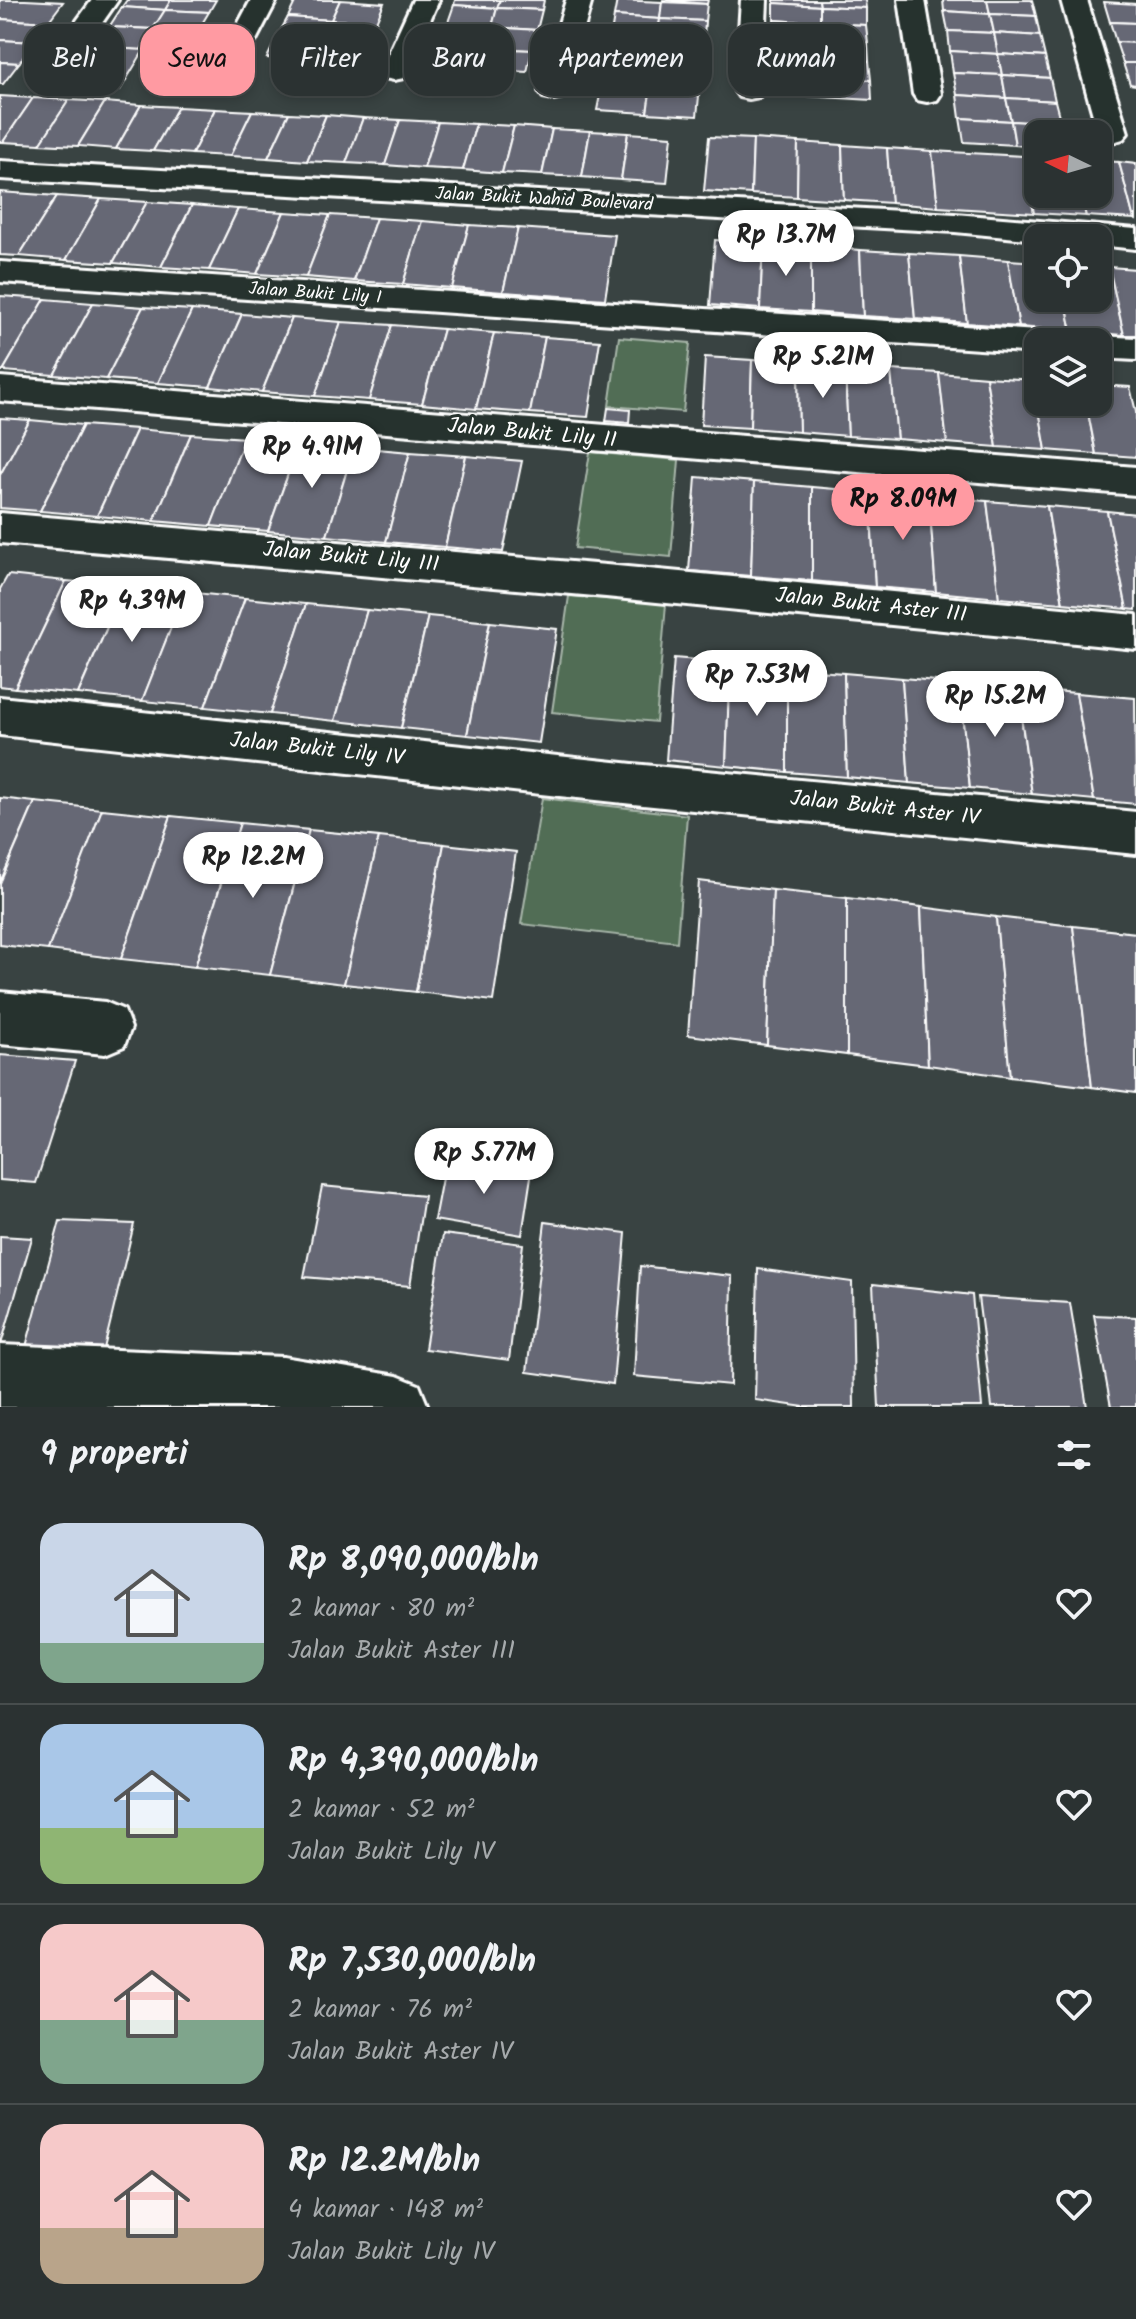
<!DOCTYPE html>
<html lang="id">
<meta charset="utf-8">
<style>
body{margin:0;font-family:Kalam,sans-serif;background:#333a3a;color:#f1f3f6;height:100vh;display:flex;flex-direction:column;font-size:30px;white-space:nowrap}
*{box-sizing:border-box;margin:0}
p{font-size:26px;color:#a6aaac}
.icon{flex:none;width:44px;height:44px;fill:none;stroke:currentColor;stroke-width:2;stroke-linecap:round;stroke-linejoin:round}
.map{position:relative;height:1407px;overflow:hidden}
.sheet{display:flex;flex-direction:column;background:#2b3232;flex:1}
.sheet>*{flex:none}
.banner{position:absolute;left:24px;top:24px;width:1088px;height:72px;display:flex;gap:16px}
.needle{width:52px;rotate:275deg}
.buttons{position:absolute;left:1024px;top:120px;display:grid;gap:16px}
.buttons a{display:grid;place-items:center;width:88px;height:88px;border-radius:16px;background:#2b3232;box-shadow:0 4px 12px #0003,0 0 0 2px #474d4d;font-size:40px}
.price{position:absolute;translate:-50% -68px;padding:0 18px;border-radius:28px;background:#fff;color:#222;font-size:26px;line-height:52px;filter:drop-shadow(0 2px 4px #0008)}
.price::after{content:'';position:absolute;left:50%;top:48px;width:24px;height:18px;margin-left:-12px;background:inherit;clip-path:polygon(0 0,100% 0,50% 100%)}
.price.on{background:#ff9aa2;color:#111}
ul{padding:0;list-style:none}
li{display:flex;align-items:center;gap:24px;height:200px;padding:0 40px}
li+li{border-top:2px solid #474d4d}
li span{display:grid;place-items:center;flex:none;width:224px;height:160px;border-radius:24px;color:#555}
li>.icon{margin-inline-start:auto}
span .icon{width:96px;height:96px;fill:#fffc;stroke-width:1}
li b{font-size:34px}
h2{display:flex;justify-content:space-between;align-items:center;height:96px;padding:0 40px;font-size:34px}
.pill{padding:0 28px;border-radius:24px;background:#2b3232;box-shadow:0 4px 12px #0003,0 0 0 2px #474d4d;font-size:28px;line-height:72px}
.pill.on{background:#ff9aa2;color:#111}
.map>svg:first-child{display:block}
.green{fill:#516d55;stroke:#a8b6aa;stroke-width:2}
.building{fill:#666774;stroke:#fff;stroke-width:2}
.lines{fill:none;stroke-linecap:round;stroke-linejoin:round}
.street-casing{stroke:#fff;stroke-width:6}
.street{fill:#26332d;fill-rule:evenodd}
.labels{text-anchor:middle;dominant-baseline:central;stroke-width:6;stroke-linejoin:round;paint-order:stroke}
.far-street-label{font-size:18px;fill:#fff;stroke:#26332d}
.street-label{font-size:22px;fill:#fff;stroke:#26332d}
</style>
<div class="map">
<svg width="1136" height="1407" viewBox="0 0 1136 1407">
<rect width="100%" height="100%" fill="#394342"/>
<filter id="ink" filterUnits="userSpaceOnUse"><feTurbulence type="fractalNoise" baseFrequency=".0125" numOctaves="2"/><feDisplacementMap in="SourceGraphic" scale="16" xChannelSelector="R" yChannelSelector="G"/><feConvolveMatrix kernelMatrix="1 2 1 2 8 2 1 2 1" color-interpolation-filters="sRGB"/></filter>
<g filter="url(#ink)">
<g class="green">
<polygon points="619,337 690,343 683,412 609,406"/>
<polygon points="590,452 679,460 671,557 575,548"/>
<polygon points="569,596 666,604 656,722 552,712"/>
<polygon points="542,798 687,815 677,942 521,924"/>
</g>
<g class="building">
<polygon points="0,0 25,0 63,2 48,22 0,19"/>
<polygon points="127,0 171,0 165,10 122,7"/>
<polygon points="171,0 216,0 209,12 165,10"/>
<polygon points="296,0 340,0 331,20 288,17"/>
<polygon points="340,0 384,3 376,22 331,20"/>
<polygon points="455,0 500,0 497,8 454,5"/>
<polygon points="500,0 544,0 542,10 497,8"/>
<polygon points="617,0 662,2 660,19 614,16"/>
<polygon points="662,0 708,0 707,4"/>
<polygon points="774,0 819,0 820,6 774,3"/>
<polygon points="819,0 865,0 866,8 820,6"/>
<polygon points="943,0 987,0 990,14 944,11"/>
<polygon points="987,0 1032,0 1036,16 990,14"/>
<polygon points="662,2 707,4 705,21 660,19"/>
<polygon points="1104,2 1136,4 1136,23 1110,22"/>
<polygon points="774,3 820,6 820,23 774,20"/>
<polygon points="454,5 497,8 492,27 447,25"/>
<polygon points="820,6 866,8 866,25 820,23"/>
<polygon points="122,7 165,10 153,29 109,27"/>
<polygon points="497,8 542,10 537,30 492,27"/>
<polygon points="165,10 209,12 197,32 153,29"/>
<polygon points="944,11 990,14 994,33 948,31"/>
<polygon points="990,14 1036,16 1040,36 994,33"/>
<polygon points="614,16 660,19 658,36 611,34"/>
<polygon points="288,17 331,20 323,40 277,37"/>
<polygon points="0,19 48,22 34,42 0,40"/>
<polygon points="660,19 705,21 704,39 658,36"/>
<polygon points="331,20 376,22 368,42 323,40"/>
<polygon points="774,20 820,23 820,40 773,38"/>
<polygon points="1110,22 1136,23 1136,43 1116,42"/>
<polygon points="820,23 866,25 868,43 820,40"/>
<polygon points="447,25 492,27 486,48 440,45"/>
<polygon points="109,27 153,29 141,50 96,47"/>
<polygon points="492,27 537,30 532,50 486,48"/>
<polygon points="153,29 197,32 186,53 141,50"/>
<polygon points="948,31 994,33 998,54 950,51"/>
<polygon points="994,33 1040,36 1045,57 998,54"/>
<polygon points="611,34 658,36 655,54 608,52"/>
<polygon points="658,36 704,39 703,57 655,54"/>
<polygon points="277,37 323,40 313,60 267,58"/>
<polygon points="773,38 820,40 821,59 773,56"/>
<polygon points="0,40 34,42 19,63 0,62"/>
<polygon points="323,40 368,42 359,63 313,60"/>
<polygon points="820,40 868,43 869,61 821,59"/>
<polygon points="1116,42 1136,43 1136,63 1123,63"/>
<polygon points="440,45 486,48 480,69 433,66"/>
<polygon points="111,48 144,50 120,90 86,88"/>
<polygon points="486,48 532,50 527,72 480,69"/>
<polygon points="950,51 998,54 1002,75 953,73"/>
<polygon points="608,52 655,54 653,73 604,70"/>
<polygon points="655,54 703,57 701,76 653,73"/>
<polygon points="998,54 1045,57 1050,78 1002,75"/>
<polygon points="773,56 821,59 821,77 773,75"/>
<polygon points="821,59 869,61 871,80 821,77"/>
<polygon points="0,62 19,63 3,84 0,84"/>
<polygon points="1123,63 1136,63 1136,85 1130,84"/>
<polygon points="604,70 653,73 650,93 601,90"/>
<polygon points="653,73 701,76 699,96 650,93"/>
<polygon points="953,73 1002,75 1006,98 957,95"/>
<polygon points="773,75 821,77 822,97 772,94"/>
<polygon points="1002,75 1050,78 1055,101 1006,98"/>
<polygon points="821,77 871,80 872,100 822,97"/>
<polygon points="601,90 650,93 647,113 597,110"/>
<polygon points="650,93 699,96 697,116 647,113"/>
<polygon points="957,95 1006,98 1011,121 960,118"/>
<polygon points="0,96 33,98 3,142 0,142"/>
<polygon points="33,98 69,100 40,144 3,142"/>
<polygon points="1006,98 1055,101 1061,124 1011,121"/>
<polygon points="69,100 105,102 78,146 40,144"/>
<polygon points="105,102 141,105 116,149 78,146"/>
<polygon points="141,105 178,107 153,151 116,149"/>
<polygon points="178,107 215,109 192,154 153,151"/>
<polygon points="215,109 252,111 230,156 192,154"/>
<polygon points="252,111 289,113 268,158 230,156"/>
<polygon points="289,113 326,115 307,161 268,158"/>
<polygon points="326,115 363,118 346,163 307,161"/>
<polygon points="363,118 400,120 385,165 346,163"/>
<polygon points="960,118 1011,121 1015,145 964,142"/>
<polygon points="400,120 438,122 424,168 385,165"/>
<polygon points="1011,121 1061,124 1064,134 1038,134 1038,147 1015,145"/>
<polygon points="438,122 476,124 463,170 424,168"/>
<polygon points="476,124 514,126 502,173 463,170"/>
<polygon points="514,126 552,129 542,175 502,173"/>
<polygon points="552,129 590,131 582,177 542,175"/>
<polygon points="590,131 628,133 621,180 582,177"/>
<polygon points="628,133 672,136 667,183 621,180"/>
<polygon points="709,137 753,139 751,194 704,191"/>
<polygon points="753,139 798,142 797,197 751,194"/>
<polygon points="798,142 842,145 844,200 797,197"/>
<polygon points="842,145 887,148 891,203 844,200"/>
<polygon points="887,148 932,151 938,207 891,203"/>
<polygon points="932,151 1023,156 1034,213 938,207"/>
<polygon points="1023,156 1038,157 1038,194 1080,194 1086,216 1034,213"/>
<polygon points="1098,161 1119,162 1134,219 1086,216 1080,194 1098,194"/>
<polygon points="1119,162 1136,164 1136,220 1134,219"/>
<polygon points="0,192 57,196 19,256 0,255"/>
<polygon points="57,196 101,199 66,260 19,256"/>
<polygon points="101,199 147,202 113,263 66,260"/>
<polygon points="147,202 192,205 161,267 113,263"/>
<polygon points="192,205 238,209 209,270 161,267"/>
<polygon points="238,209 284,212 257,274 209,270"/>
<polygon points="284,212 330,215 306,277 257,274"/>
<polygon points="330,215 376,218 354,281 306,277"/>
<polygon points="376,218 422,221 403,284 354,281"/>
<polygon points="422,221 469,225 452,288 403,284"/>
<polygon points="469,225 518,228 503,292 452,288"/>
<polygon points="518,228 615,235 605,299 503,292"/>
<polygon points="715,240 763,243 760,309 710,305"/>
<polygon points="763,243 811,246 811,312 760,309"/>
<polygon points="811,246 860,250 863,316 811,312"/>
<polygon points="860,250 909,253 915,319 863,316"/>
<polygon points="909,253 959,256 967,323 915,319"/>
<polygon points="959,256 1008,260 1019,327 967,323"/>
<polygon points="1008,260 1038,262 1038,298 1065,298 1072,331 1019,327"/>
<polygon points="1098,266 1109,267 1124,335 1072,331 1065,298 1098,298"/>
<polygon points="1109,267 1136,269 1136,335 1124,335"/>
<polygon points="0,296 45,299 3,371 0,371"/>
<polygon points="45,299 93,303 54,375 3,371"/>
<polygon points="93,303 143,307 106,379 54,375"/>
<polygon points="143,307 192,310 158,383 106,379"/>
<polygon points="192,310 242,314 210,387 158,383"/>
<polygon points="242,314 292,318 262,392 210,387"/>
<polygon points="292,318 341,322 315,396 262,392"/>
<polygon points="341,322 392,325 369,400 315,396"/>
<polygon points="392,325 443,329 422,404 369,400"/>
<polygon points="443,329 494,333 476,409 422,404"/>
<polygon points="494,333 545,337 530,413 476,409"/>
<polygon points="545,337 600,341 588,417 530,413"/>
<polygon points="705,357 752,360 750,428 701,425"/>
<polygon points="752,360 798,364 799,432 750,428"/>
<polygon points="798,364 845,367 848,436 799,432"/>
<polygon points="845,367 891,370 897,439 848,436"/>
<polygon points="891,370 939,373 947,443 897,439"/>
<polygon points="939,373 986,377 997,447 947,443"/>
<polygon points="986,377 1034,380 1046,450 997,447"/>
<polygon points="1034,380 1038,381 1038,402 1086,402 1096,454 1046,450"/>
<polygon points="1098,385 1130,387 1136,412 1136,457 1096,454 1086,402 1098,402"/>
<polygon points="608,408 630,410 629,423 606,421"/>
<polygon points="0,418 30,420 0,475"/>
<polygon points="30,420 83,425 40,511 0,508 0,475"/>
<polygon points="83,425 137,429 97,516 40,511"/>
<polygon points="137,429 191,434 154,521 97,516"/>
<polygon points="191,434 245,438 211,526 154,521"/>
<polygon points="245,438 299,443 268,531 211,526"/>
<polygon points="299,443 354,447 327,536 268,531"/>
<polygon points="354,447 410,452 386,542 327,536"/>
<polygon points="410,452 466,456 445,547 386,542"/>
<polygon points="466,456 522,461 503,552 445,547"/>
<polygon points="696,477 754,482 751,576 689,571"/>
<polygon points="754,482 812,487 812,581 751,576"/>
<polygon points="812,487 870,492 875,587 812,581"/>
<polygon points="870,492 929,497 936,592 875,587"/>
<polygon points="929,497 987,501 999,598 936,592"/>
<polygon points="987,501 1047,506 1063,603 999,598"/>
<polygon points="1047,506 1107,511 1127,609 1063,603"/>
<polygon points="1107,511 1136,514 1136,610 1127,609"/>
<polygon points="8,575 66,581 15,688 0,686 0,589"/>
<polygon points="66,581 125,586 78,694 15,688"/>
<polygon points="125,586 185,592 142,701 78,694"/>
<polygon points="185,592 245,598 205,707 142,701"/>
<polygon points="245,598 306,604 270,714 205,707"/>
<polygon points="306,604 367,610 335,721 270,714"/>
<polygon points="367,610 428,616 401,728 335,721"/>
<polygon points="428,616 490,622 467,735 401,728"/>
<polygon points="490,622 557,629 539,743 467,735"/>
<polygon points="674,658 730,663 726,766 666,760"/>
<polygon points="730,663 787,669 787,772 726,766"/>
<polygon points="787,669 844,673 847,777 787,772"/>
<polygon points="844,673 902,678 909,783 847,777"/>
<polygon points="902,678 959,683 970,788 909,783"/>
<polygon points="959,683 1017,688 1032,794 970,788"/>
<polygon points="1017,688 1076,693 1094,800 1032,794"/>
<polygon points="1076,693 1135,698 1136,804 1094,800"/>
<polygon points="0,798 35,802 0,883"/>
<polygon points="35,802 102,809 48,950 0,945 0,883"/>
<polygon points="102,809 171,816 121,959 48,950"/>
<polygon points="171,816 240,823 195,967 121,959"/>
<polygon points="240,823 309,830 270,975 195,967"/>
<polygon points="309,830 379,837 344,984 270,975"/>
<polygon points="379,837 444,844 416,992 344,984"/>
<polygon points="444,844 516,852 493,1001 416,992"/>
<polygon points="699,881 773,890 767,1045 688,1035"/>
<polygon points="773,890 847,898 847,1055 767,1045"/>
<polygon points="847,898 921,907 928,1065 847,1055"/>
<polygon points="921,907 996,917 1010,1077 928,1065"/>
<polygon points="996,917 1073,926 1092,1087 1010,1077"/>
<polygon points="1073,926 1136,933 1136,1093 1092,1087"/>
<polygon points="0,1055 75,1061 36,1183 0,1180"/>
<polygon points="446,1157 532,1170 522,1235 434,1220"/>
<polygon points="322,1186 424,1196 410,1286 304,1277"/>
<polygon points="60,1221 134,1224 102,1357 24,1354"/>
<polygon points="545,1222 626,1233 613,1384 527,1372"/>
<polygon points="443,1234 523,1244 509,1360 425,1349"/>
<polygon points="0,1236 32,1238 0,1348"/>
<polygon points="640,1266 732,1276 730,1385 634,1376"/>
<polygon points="758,1269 852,1282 854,1407 804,1407 755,1400"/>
<polygon points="873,1284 972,1295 982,1407 879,1407"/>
<polygon points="978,1297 1070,1303 1087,1407 992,1407"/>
<polygon points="1094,1315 1136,1317 1136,1407 1111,1407"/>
</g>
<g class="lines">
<defs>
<g id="street">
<polygon points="92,0 118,0 75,62 55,62 51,56"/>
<polygon points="251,0 277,0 238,75 228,77 218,75 214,69"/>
<polygon points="413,0 439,0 404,78 394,80 384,78 380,72"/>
<polygon points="566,0 592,0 567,91 563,97 553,99 543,97 539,91"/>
<polygon points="741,0 767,0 763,91 759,97 749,99 739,97 735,91"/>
<polygon points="899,0 925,0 941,94 937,100 927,102 917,100 913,94"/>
<polygon points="1061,0 1087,0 1128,133 1123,139 1113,142 1103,139 1098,133"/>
<polygon points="0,161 955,214 1136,229 1136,249 1098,245 1098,238 1038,240 955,232 0,179"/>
<polygon points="0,262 1038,331 1050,334 1055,342 1038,342 1038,353 0,282"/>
<polygon points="1098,336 1136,338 1136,360 1098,358 1098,342 1084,342"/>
<polygon points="0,377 1136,467 1136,495 0,401"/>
<polygon points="0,513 606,565 1136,615 1136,649 606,597 0,543"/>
<polygon points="0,697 633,764 1136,812 1136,854 633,804 0,735"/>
<polygon points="0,992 105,1002 124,1010 131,1028 124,1046 105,1054 0,1044"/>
<polygon points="0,1345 283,1357 397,1376 419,1385 428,1407 0,1407"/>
</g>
</defs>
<use href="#street" class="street-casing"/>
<use href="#street" class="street"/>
</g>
</g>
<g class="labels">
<g class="far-street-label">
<text transform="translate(544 200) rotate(3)">Jalan Bukit Wahid Boulevard</text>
<text transform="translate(315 294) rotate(4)">Jalan Bukit Lily I</text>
</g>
<g class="street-label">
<text transform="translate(532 434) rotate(5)">Jalan Bukit Lily II</text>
<text transform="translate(351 558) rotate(5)">Jalan Bukit Lily III</text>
<text transform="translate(871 606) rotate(6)">Jalan Bukit Aster III</text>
<text transform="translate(317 750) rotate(6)">Jalan Bukit Lily IV</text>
<text transform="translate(885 809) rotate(6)">Jalan Bukit Aster IV</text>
</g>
</g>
</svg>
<div class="buttons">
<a><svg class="needle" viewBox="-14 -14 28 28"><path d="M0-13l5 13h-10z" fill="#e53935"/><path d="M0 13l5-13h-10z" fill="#a6aaac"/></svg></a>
<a><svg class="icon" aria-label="locate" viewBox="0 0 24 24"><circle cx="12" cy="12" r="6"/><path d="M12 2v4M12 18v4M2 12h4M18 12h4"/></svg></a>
<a><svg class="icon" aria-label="layers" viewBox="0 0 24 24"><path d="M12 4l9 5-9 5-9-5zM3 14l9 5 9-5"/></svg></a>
</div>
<b class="price" style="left:786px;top:278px">Rp 13.7M</b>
<b class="price" style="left:823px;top:400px">Rp 5.21M</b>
<b class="price" style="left:312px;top:490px">Rp 4.91M</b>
<b class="price on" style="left:903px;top:542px">Rp 8.09M</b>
<b class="price" style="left:132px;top:644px">Rp 4.39M</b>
<b class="price" style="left:757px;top:718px">Rp 7.53M</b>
<b class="price" style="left:995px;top:739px">Rp 15.2M</b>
<b class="price" style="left:253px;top:900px">Rp 12.2M</b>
<b class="price" style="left:484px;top:1196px">Rp 5.77M</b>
<div class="banner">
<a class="pill">Beli</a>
<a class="pill on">Sewa</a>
<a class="pill">Filter</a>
<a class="pill">Baru</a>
<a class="pill">Apartemen</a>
<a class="pill">Rumah</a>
</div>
</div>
<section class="sheet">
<h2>9 properti<svg class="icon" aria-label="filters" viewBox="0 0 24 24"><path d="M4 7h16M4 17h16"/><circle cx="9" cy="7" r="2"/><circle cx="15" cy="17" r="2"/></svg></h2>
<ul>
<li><span style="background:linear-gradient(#c9d6e8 75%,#7fa58c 0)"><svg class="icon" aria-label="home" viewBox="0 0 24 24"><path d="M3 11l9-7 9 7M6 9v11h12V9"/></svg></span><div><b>Rp 8,090,000/bln</b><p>2 kamar · 80 m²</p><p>Jalan Bukit Aster III</p></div><svg class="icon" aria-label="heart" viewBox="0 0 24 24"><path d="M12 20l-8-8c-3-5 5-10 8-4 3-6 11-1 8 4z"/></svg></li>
<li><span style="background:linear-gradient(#a9c7e8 65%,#8fb573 0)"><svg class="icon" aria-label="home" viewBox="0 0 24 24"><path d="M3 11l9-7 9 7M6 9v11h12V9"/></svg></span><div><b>Rp 4,390,000/bln</b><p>2 kamar · 52 m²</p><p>Jalan Bukit Lily IV</p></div><svg class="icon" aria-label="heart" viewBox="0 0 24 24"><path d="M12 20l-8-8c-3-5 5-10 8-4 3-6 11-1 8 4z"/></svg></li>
<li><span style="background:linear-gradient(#f6c9c9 60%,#7fa58c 0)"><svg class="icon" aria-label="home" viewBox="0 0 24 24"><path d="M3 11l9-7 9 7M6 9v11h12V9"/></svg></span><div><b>Rp 7,530,000/bln</b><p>2 kamar · 76 m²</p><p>Jalan Bukit Aster IV</p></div><svg class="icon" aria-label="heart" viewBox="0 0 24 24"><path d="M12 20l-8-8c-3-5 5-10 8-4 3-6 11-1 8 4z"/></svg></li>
<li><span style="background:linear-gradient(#f6c9c9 65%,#b9a48a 0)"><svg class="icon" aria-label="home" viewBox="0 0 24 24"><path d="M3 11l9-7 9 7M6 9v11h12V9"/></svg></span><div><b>Rp 12.2M/bln</b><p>4 kamar · 148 m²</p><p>Jalan Bukit Lily IV</p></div><svg class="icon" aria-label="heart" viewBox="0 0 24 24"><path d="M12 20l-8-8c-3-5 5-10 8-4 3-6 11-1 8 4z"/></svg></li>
</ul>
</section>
